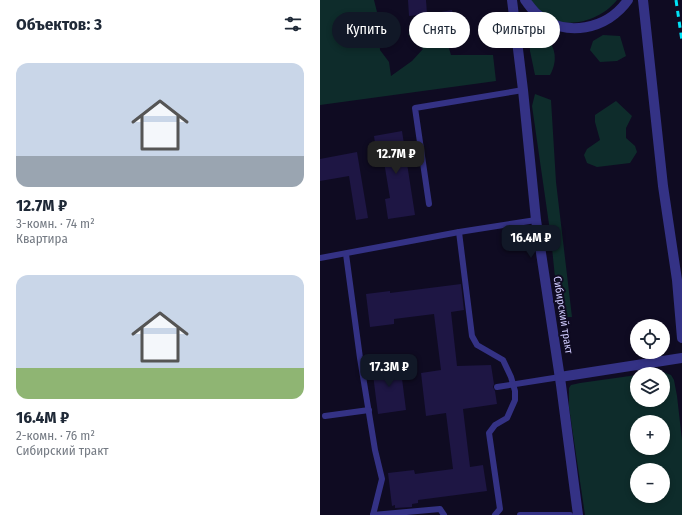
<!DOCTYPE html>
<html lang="ru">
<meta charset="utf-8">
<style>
body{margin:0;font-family:"Fira Sans Condensed",sans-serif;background:#f2f2f3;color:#1f2937;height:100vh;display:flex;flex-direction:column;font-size:15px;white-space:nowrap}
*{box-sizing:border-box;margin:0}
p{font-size:13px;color:#747a83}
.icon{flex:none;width:22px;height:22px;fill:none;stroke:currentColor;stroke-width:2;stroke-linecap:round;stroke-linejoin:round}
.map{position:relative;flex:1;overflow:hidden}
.sheet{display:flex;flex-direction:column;background:#fff;width:320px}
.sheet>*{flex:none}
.banner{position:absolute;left:12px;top:12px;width:290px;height:36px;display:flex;gap:8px}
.buttons{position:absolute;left:310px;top:319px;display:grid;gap:8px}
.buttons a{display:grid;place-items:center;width:40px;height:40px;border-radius:50%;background:#fff;box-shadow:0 2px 6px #0003;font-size:20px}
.price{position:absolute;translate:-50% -34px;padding:0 9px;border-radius:8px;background:#111827;color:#fff;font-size:13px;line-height:26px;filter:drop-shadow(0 1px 2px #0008)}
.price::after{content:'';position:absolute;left:50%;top:24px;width:12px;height:9px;margin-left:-6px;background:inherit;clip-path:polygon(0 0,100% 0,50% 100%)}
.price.on{background:#222;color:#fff}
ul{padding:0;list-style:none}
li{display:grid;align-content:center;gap:8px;height:212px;padding:0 16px}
li span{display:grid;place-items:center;height:124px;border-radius:12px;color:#555}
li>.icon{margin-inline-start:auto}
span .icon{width:72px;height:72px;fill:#fffc;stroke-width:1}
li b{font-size:17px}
h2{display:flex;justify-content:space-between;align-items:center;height:48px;padding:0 16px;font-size:17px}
.pill{padding:0 14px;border-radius:18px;background:#fff;box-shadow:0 2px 6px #0003;font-size:14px;line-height:36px}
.pill.on{background:#111827;color:#fff}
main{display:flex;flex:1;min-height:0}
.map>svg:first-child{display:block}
.green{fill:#0e2c2b;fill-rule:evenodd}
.building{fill:#1e1644}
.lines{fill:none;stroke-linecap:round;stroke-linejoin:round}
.service{stroke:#343285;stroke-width:6}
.minor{stroke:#343285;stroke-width:10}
.rail{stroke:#00e3f7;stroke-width:3;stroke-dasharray:6 5;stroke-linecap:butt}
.labels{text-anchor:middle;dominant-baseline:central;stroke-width:4;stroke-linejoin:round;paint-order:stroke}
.street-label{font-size:11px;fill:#d1ccff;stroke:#0f0b22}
</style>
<main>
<section class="sheet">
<h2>Объектов: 3<svg class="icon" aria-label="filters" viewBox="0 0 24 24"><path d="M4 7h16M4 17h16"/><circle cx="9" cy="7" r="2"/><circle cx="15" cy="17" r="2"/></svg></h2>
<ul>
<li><span style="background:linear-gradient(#c9d6e8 75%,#9aa5b1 0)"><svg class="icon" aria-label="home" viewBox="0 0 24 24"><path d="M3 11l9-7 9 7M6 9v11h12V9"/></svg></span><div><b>12.7M ₽</b><p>3-комн. · 74 m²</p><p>Квартира</p></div></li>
<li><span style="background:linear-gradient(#c9d6e8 75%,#8fb573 0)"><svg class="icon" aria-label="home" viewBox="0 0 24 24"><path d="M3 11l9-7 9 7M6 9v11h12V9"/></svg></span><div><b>16.4M ₽</b><p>2-комн. · 76 m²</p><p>Сибирский тракт</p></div></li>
</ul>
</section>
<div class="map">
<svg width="362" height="515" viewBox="0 0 362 515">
<rect width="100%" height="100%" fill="#0f0b22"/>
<g class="green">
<polygon points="0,0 54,0 59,20 60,50 69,62 71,76 92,61 103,49 88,34 107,29 127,42 131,55 173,55 176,81 0,105"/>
<path d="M 209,0 L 297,0 C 281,20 248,31 225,15 C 219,11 214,5 209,0 Z"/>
<path d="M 215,31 C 234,39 240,57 230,75 L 215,75 L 210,51 L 209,34 Z"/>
<polygon points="283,35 300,36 306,56 297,61 280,62 270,50 273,41"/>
<polygon points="215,94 231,100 236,182 252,317 239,317 231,238 212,106"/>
<polygon points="296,101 312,116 306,128 306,138 315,146 317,152 310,163 277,167 267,163 264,155 267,149 280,140 275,122 275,115"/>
<path d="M 343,372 L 351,375 L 354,380 L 357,396 L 362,440 L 362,515 L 265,515 L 249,407 L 249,388 L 251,385 L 260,383 L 317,375 L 317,400 L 343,400 L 343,374 L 327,374 ZM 317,422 L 343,422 L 343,448 L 317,448 ZM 317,470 L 343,470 L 343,496 L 317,496 Z"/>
</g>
<g class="building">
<polygon points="88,0 106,0 107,14 89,16"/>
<polygon points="132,10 136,28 125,31 121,12"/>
<polygon points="82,131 95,215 68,219 65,199 70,198 63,156 57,157 54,136"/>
<polygon points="37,152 48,218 36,220 29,176 0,181 0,159"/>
<polygon points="141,284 144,310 131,312 137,366 171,365 174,384 173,387 175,391 177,404 143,409 150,467 163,465 167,491 98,500 98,503 92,504 92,507 75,508 75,505 72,506 68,473 94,470 95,474 133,469 126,413 106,416 101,373 121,370 114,314 74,319 74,324 50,327 46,294 70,291 70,293"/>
<polygon points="80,363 86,410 58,414 52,367"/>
</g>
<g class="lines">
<g class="service">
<polyline points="109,204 95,108 203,90"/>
<polyline points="139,232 152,336 157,345 183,360 191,377 195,391 195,400 187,418 175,425 169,433 180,509 175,515"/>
<polyline points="26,254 40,358 55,450 62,479 53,515"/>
<polyline points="0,258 139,232 216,220"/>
<polyline points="177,387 240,377"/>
<polyline points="5,416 49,410"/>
<polyline points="53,515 120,509 124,515"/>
<polyline points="200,515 250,515"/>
</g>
<g class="minor">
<polyline points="192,0 203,90 216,220 241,385 258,515"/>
<path d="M 205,0 C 209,5 213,11 217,14 C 245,39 288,29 308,0"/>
<polyline points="323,0 343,186 357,280 362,338"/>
<polyline points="240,377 362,358"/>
</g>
<polyline class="rail" points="356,0 362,41"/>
</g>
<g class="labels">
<g class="street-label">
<text transform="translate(243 315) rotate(81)">Сибирский тракт</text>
</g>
</g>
</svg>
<div class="buttons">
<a><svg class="icon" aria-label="locate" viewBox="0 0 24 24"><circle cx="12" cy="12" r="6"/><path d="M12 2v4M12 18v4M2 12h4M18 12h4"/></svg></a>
<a><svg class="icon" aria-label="layers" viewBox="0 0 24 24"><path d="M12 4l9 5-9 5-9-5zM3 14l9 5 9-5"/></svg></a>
<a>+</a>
<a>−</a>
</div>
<b class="price on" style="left:76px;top:175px">12.7M ₽</b>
<b class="price" style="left:211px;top:259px">16.4M ₽</b>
<b class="price" style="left:69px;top:388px">17.3M ₽</b>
<div class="banner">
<a class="pill on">Купить</a>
<a class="pill">Снять</a>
<a class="pill">Фильтры</a>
</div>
</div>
</main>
